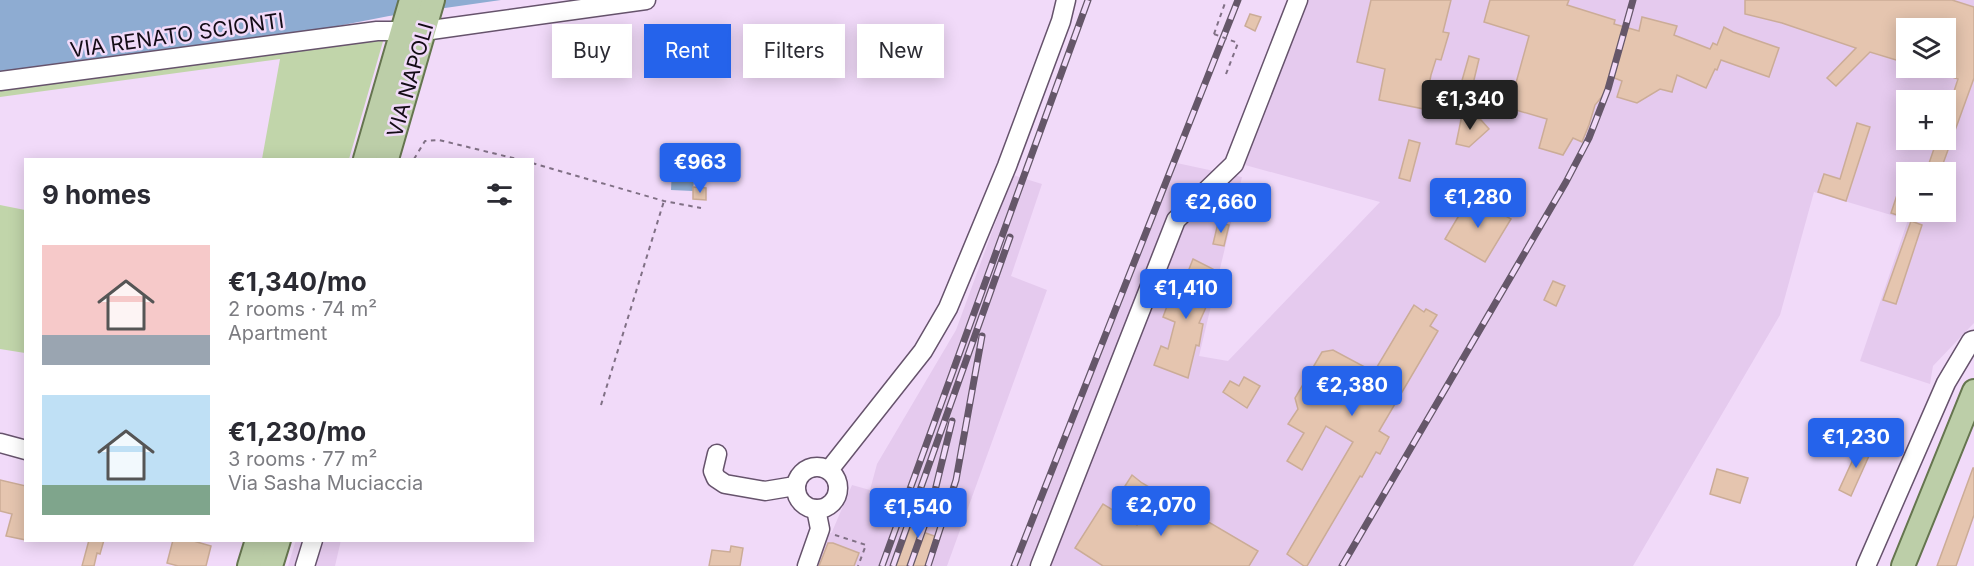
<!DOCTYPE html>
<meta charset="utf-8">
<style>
body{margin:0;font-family:Inter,sans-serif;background:#f2f2f3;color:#2b2b33;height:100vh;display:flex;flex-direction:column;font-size:22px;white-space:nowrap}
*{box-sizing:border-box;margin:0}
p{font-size:20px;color:#7c7c81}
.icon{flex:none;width:33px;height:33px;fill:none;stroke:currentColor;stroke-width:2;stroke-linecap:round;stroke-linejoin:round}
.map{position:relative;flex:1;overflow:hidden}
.panel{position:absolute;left:24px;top:158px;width:510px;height:384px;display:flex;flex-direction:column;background:#fff;border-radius:0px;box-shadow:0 3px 15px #0003}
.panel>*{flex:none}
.hud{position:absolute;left:552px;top:24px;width:570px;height:54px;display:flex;gap:12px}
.fabs{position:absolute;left:1896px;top:18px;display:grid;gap:12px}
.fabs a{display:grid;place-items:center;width:60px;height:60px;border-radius:0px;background:#fff;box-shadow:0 3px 15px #0003;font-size:30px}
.price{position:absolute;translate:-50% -51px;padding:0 14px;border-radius:6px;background:#2563eb;color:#fff;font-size:20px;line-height:39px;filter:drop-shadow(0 2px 3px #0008)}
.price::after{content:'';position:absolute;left:50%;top:36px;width:18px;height:14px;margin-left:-9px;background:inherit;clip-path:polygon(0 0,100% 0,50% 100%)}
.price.selected{background:#222;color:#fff}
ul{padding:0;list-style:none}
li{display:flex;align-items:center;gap:18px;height:150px;padding:0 18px}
li span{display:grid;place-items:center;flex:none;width:168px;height:120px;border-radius:0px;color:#555}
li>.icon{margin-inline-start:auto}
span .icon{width:72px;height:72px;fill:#fffc;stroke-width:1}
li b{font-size:26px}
h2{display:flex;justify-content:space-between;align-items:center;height:72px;padding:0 18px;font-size:26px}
.chip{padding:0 21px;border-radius:0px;background:#fff;box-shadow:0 3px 15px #0003;font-size:21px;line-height:54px}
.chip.selected{background:#2563eb;color:#fff}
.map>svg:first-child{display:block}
.built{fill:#e5caee;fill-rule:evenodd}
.green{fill:#c1d5aa}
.water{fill:#8eacd2}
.building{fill:#e5c5af;stroke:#cbac97;stroke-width:1.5}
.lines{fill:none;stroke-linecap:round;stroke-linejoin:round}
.minor-casing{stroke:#66536c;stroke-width:21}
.major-casing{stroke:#65754f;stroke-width:26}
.path{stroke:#807085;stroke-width:2;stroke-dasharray:4.5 4.5;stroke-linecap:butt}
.minor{stroke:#fff;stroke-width:18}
.major{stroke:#bccea8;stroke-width:22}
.rail-casing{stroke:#655769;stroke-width:7}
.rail{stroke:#f1daf9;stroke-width:4.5;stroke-dasharray:14;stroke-linecap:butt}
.path-bridge{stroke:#807085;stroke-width:2;stroke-dasharray:4.5 4.5;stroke-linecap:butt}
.labels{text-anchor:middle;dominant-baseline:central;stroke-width:5;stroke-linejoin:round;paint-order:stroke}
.street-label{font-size:21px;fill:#140c16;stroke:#f1daf9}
</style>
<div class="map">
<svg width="1974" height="566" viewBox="0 0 1974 566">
<rect width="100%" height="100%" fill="#f1daf9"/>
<g class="built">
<path d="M 1306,0 L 1974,0 L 1974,323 L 1933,366 L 1930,384 L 1860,361 L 1908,220 L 1814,192 L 1780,315 L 1633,566 L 1012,566 L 1172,162 L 1242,177 L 1199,356 L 1228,361 L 1380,202 L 1245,165 ZM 1906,28 L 1946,28 L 1946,68 L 1906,68 ZM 1906,100 L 1946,100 L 1946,140 L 1906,140 ZM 1906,172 L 1946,172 L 1946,212 L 1906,212 Z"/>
<polygon points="1013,175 1042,184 1011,276 1047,290 947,566 815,566 827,536 832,532 852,485 870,490 877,464 956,330"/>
<polygon points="296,540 341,540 335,566 288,566"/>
</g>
<g class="green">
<polygon points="384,38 349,159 262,159 280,59 0,97 0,86"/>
<polygon points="0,205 25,210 25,353 0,349"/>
</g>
<g class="water">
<polygon points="0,0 501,0 389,16 302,33 0,74"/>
<polygon points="672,167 695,168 693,191 671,190"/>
</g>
<g class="building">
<polygon points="1371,0 1451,0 1443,32 1449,33 1441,60 1436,59 1431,75 1424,109 1379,100 1385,69 1357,62"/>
<polygon points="1490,0 1569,0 1567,5 1615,20 1614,24 1639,31 1642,17 1677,26 1674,35 1710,49 1713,43 1717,45 1724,27 1733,32 1779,48 1769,77 1721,60 1717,70 1715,69 1706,88 1677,75 1672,92 1660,89 1637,103 1617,97 1622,81 1612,77 1604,94 1595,105 1589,125 1582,142 1573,138 1563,155 1539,148 1547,119 1509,108 1529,36 1484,22"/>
<polygon points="1745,0 1952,0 1974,7 1974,78 1940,172 1926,172 1937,140 1946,140 1946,116 1958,79 1946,75 1946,28 1906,28 1906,63 1870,52 1836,86 1827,78 1856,48 1782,23 1745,14"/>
<polygon points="1250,14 1261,17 1255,31 1245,26"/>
<polygon points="1469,56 1479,59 1467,109 1455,105"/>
<polygon points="1462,115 1481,120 1489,129 1469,147 1456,144"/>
<polygon points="1857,123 1870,127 1846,201 1818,192 1824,174 1840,179"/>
<polygon points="1409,140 1420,143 1410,181 1399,178"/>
<polygon points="693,187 706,188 706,200 693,199"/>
<polygon points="1898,192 1906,195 1906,218 1891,213"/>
<polygon points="1471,195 1511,219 1485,262 1445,239"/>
<polygon points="1911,221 1922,225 1896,304 1883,300"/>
<polygon points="1218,223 1229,225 1224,246 1213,244"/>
<polygon points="1193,259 1213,269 1210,277 1212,278 1207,292 1211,294 1210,298 1199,323 1203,324 1199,346 1196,345 1188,378 1154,365 1161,346 1168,349 1175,322 1163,317 1173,290 1180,292"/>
<polygon points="1553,281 1565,286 1556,306 1544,300"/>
<polygon points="1414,305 1424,312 1426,309 1437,315 1430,326 1438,331 1379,431 1389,437 1380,454 1376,452 1362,477 1360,476 1307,566 1304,566 1287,554 1353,442 1326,426 1302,470 1287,461 1304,433 1288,424 1298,409 1295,398 1322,352 1333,350 1374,372"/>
<polygon points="1244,377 1260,386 1247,408 1223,392 1230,381 1239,386"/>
<polygon points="1861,442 1873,447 1851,496 1839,490"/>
<polygon points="1973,468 1974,468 1974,515 1956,566 1937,566"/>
<polygon points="1717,469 1748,478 1740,503 1710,494"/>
<polygon points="1132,475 1142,483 1258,551 1249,566 1103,566 1075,548 1103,504 1137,525 1151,502 1125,486"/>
<polygon points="0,480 26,486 26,540 6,536 12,514 0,511"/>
<polygon points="922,495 932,499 920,531 937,537 926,566 896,566"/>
<polygon points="89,540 104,540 100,554 97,553 94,566 82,566"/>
<polygon points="173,540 190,540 211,546 206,566 178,566 167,563"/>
<polygon points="828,543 833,543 859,553 854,566 819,566"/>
<polygon points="731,546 743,548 740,566 709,566 712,550 730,552"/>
</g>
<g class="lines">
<defs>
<g id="minor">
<polyline points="0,81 377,31 424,31 646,0"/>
<polyline points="0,443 26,450"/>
<polyline points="717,454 713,471 716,478 725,484 765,491 795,486"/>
<circle cx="817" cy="488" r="21"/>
<polyline points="829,470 923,351 948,308 1007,166 1061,21 1066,0"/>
<polyline points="305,566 313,540"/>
<polyline points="807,566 820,529 816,509"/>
<polyline points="1040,566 1176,220 1234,164 1298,0"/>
<polyline points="1866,566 1946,383 1971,341 1974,340"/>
</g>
<g id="major">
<polyline points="365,159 411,0"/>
<polyline points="387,159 433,0"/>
<polyline points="249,566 257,540"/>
<polyline points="271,566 279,540"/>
<polyline points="1903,566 1974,391"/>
</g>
</defs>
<use href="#minor" class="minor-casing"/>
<use href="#major" class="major-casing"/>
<g class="path">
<polyline points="1214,34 1225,3"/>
<polyline points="1226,74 1238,43"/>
<polyline points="414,159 425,141 439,140 517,159"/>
<polyline points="532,163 664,201 701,208"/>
<polyline points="601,405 664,201"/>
<polyline points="835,535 866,545 858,566"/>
</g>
<use href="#minor" class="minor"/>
<use href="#major" class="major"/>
<defs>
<g id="rail">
<polyline points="882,566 1088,0"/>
<polyline points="893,566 1010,237"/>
<polyline points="910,566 931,507 952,421"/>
<polyline points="928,566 956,480 982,336"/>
<polyline points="1014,566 1238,0"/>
<polyline points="1342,566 1566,182 1589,138 1608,89 1633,0"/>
</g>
</defs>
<use href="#rail" class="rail-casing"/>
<use href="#rail" class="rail"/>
<polyline class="path-bridge" points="1214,34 1238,43"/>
</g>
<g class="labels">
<g class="street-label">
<text transform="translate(177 35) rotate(-8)">VIA RENATO SCIONTI</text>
<text transform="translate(410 80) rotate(-74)">VIA NAPOLI</text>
</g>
</g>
</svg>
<div class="fabs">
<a><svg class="icon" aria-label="layers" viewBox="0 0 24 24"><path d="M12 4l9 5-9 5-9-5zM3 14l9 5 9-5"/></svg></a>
<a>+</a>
<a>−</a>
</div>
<b class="price selected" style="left:1470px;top:131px">€1,340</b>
<b class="price" style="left:700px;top:194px">€963</b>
<b class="price" style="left:1478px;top:229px">€1,280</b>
<b class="price" style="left:1221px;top:234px">€2,660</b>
<b class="price" style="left:1186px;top:320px">€1,410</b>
<b class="price" style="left:1352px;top:417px">€2,380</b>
<b class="price" style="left:1856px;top:469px">€1,230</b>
<b class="price" style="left:1161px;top:537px">€2,070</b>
<b class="price" style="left:918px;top:539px">€1,540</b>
<div class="hud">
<a class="chip">Buy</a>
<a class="chip selected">Rent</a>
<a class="chip">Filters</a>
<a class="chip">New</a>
</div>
<section class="panel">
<h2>9 homes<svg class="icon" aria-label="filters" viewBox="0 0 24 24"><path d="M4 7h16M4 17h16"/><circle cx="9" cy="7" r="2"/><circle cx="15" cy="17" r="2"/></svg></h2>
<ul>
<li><span style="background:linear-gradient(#f6c9c9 75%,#9aa5b1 0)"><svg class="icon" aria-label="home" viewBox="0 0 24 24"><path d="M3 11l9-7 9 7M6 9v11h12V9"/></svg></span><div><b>€1,340/mo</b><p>2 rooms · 74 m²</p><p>Apartment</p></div></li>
<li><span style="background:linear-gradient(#bfe0f5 75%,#7fa58c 0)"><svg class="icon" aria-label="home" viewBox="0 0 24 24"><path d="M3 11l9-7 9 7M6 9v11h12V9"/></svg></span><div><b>€1,230/mo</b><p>3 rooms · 77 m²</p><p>Via Sasha Muciaccia</p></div></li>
</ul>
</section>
</div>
